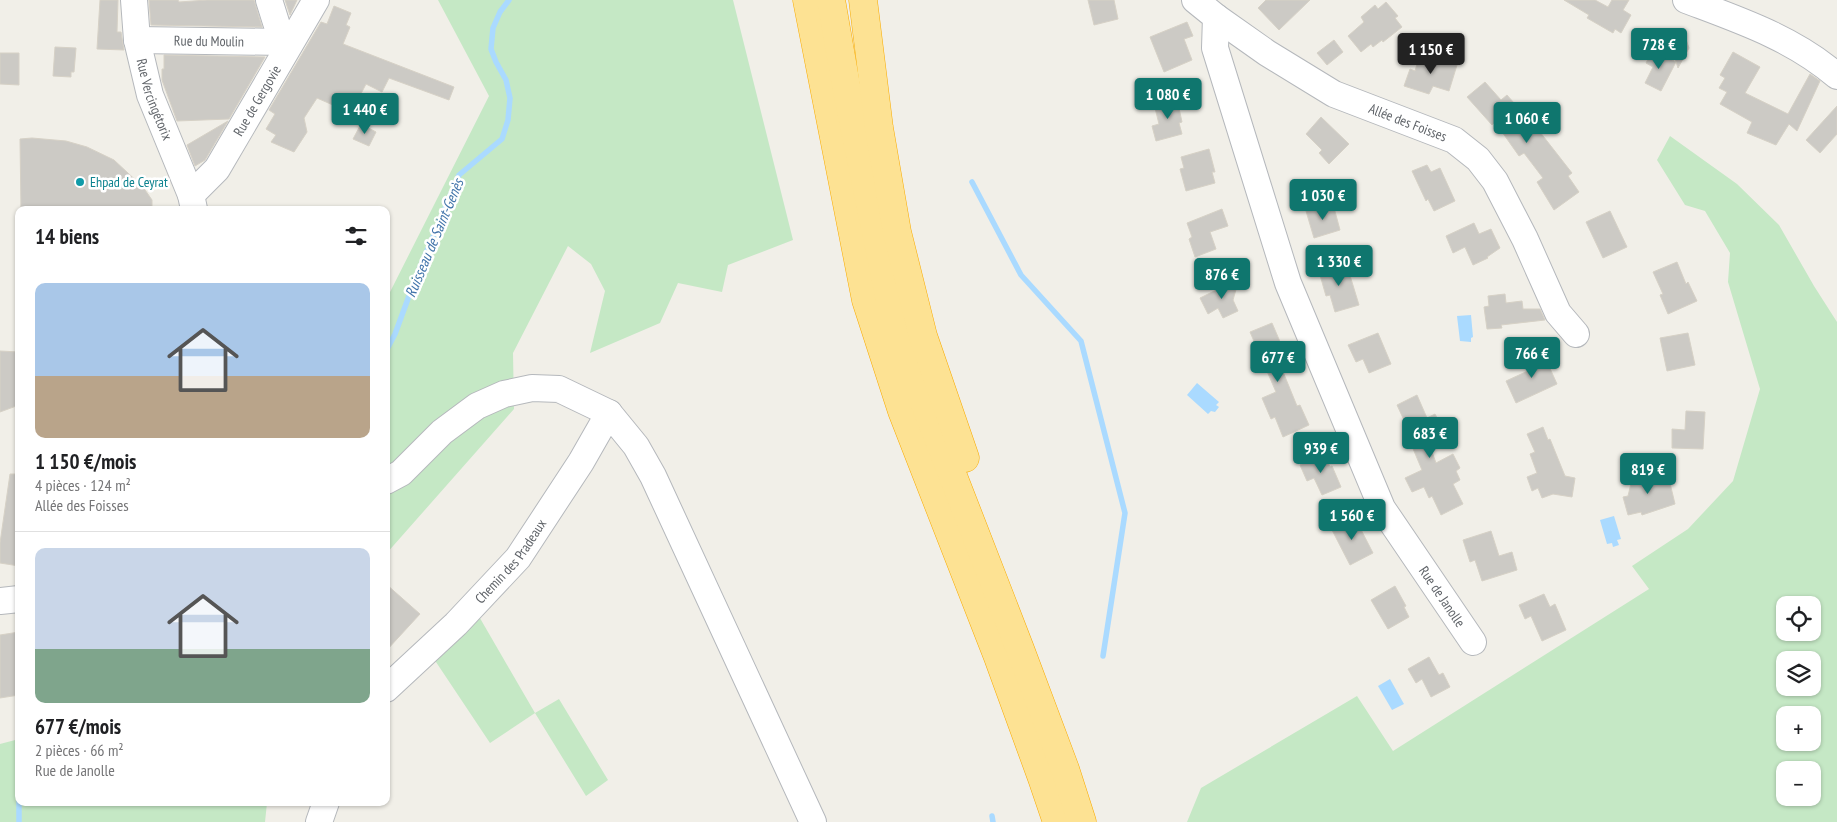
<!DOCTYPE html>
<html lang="fr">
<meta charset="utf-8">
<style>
body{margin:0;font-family:"PT Sans Narrow",sans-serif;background:#f2f2f2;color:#202124;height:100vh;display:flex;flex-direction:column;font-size:19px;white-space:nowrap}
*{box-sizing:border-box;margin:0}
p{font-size:16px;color:#757577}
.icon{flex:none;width:28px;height:28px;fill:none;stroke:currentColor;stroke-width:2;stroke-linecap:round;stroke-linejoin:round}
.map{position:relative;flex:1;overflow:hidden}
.side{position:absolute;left:15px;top:206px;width:375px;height:600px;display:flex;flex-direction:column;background:#fff;border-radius:10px;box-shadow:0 1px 4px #0004}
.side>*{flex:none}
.buttons{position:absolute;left:1776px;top:596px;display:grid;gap:10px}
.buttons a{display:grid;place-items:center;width:45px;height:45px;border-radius:10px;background:#fff;box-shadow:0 1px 4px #0004;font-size:25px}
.price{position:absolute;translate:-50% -42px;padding:0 11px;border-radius:5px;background:#0f766e;color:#fff;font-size:16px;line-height:32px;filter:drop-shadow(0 1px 2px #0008)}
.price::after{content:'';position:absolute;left:50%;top:30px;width:15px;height:11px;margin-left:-8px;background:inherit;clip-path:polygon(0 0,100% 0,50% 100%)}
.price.active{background:#222;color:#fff}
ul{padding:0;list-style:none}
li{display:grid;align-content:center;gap:10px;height:265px;padding:0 20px}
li+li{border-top:1px solid #e0e0e0}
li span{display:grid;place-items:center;height:155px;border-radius:10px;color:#555}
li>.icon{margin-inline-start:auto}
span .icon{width:90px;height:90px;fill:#fffc;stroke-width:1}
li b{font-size:21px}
h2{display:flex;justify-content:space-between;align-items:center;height:60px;padding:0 20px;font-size:21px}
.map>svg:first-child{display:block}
.green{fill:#c5e8c5;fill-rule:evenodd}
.water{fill:#aadaff}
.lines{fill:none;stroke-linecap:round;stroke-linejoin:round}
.stream{stroke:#aadaff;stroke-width:5.5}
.building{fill:#cccac5;stroke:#d6d1c6}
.minor-casing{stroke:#b5b8bc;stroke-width:28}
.highway-casing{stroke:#f9ab00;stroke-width:29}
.minor{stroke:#fff;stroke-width:26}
.highway{stroke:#fde293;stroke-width:28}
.culture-dot{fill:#0f9aa8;stroke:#fff;stroke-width:2}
.labels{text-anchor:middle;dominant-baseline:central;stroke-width:5;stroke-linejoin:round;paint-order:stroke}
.street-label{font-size:14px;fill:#5f6368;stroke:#fff}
.culture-label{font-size:14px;fill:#0d838f;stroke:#fff;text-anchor:start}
.water-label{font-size:15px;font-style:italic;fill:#4174aa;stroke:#fff}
</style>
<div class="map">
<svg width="1837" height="822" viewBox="0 0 1837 822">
<rect width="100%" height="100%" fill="#f1efe8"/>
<g class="green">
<polygon points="438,0 733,0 793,240 728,265 722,292 678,283 660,323 590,353 605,291 591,264 568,246 513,353 514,409 386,554 386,300 489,96"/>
<path d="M 1670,136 L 1737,184 L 1779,225 L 1814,286 L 1837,322 L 1837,822 L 1187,822 L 1201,788 L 1357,696 L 1393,751 L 1649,589 L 1632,566 L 1688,529 L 1733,481 L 1760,389 L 1728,282 L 1730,253 L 1705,211 L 1685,205 L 1657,160 ZM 1785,605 L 1812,605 L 1812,632 L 1785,632 ZM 1785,660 L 1812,660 L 1812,688 L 1785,688 ZM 1785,715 L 1812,715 L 1812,742 L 1785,742 ZM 1785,770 L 1812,770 L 1812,798 L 1785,798 Z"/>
<polygon points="477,613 535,713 559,699 608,780 586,796 535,713 490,743 432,656"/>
<polygon points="19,739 19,802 267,803 265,822 0,822 0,744"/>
</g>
<g class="water">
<polygon points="1471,315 1473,337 1471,338 1471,342 1460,341 1457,316"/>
<polygon points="1197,383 1219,402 1216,405 1219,407 1215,412 1211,411 1208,414 1187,395"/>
<polygon points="1614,516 1621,539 1617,540 1619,545 1613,547 1612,543 1607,544 1600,520"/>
<polygon points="1390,679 1404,704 1392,710 1378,686"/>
</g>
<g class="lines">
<g class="stream">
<polyline points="972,182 1021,275 1081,341 1125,513 1103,656"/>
<polyline points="386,351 395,334 416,277 459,175 502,139 508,120 510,98 506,80 496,62 491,49 493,28 500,12 509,0"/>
<polyline points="19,801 19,822"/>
<polyline points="992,816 993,822"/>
</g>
</g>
<g class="building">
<polygon points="100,0 118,0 117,32 121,32 124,50 97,49"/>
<polygon points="149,0 178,0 179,2 207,0 254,0 262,27 151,25"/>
<polygon points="285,0 297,0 290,15"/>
<polygon points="1088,0 1114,0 1118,19 1094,25"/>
<polygon points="1266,0 1310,0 1279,30 1258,8"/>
<polygon points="1564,0 1595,0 1608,7 1612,0 1629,0 1623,10 1631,15 1621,33 1615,29 1613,33 1587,18 1589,15"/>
<polygon points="1386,2 1398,16 1395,18 1402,27 1383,42 1382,40 1373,47 1371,44 1361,52 1348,36 1364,22 1361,17 1375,5 1378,9"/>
<polygon points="334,6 351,13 346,25 350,27 343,44 454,87 449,100 389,78 382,92 366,84 351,113 317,98 304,118 307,132 294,152 271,142 276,135 266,129 275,114 269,110 321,22 327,24"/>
<polygon points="1187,22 1193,36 1184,39 1192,60 1164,72 1150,37"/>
<polygon points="1683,31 1689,48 1678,68 1668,36"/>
<polygon points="1334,40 1343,52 1327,65 1317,53"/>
<polygon points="55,47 76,48 74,72 71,72 71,77 53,76"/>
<polygon points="1653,50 1676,62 1661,91 1645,83 1653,67 1646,63"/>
<polygon points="1733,52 1760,67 1745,93 1788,114 1810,74 1820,81 1797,131 1789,124 1776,145 1747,133 1752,122 1720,104 1727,92 1719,88 1725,78 1720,75"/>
<polygon points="0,53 19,53 19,85 0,84"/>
<polygon points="164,55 265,57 229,119 177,121 162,80 162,69 164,69"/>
<polygon points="1419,57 1430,61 1431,57 1457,65 1449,91 1433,86 1429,94 1404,86 1410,69 1415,71"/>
<polygon points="1485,82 1501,100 1507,95 1528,119 1529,118 1572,173 1568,176 1579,192 1554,210 1537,182 1543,178 1524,153 1519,156 1495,122 1492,125 1467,97"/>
<polygon points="1177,99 1182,122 1179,123 1182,134 1156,141 1152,126 1159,124 1154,104"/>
<polygon points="1837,106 1837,134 1820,153 1806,140"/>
<polygon points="1321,117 1349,144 1329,164 1319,153 1322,150 1306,134"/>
<polygon points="228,121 205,160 195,166 187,145"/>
<polygon points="361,124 376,132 369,146 353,139"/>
<polygon points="32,138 66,141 87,147 114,160 143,187 152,200 152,210 21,210 20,139"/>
<polygon points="1209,149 1215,172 1212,172 1215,183 1186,191 1180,169 1184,168 1181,157"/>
<polygon points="1427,165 1431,172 1440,168 1455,201 1434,211 1428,199 1426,201 1412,171"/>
<polygon points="1333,204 1340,230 1314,238 1306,211"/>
<polygon points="1222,209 1228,226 1210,232 1216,249 1195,257 1189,239 1192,237 1187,223"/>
<polygon points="1610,211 1627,247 1603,258 1586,222"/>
<polygon points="1474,223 1479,234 1491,229 1500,248 1487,257 1488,258 1473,265 1465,247 1453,253 1446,236"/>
<polygon points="1339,262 1342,271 1348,269 1359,305 1335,312 1330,295 1326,296 1318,268"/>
<polygon points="1677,262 1686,284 1688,282 1697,301 1668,314 1660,295 1663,294 1653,272"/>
<polygon points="1239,279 1233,300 1238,311 1223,318 1218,308 1208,314 1200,298"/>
<polygon points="1505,294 1506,303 1522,301 1523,309 1540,309 1545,320 1501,325 1502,328 1487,329 1484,307 1489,306 1488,296"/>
<polygon points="1272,323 1287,358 1279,362 1297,406 1300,405 1309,425 1283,437 1275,417 1271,419 1262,398 1276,392 1250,332"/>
<polygon points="1378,333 1391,364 1369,373 1363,359 1356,362 1348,345"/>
<polygon points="1688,333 1695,365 1667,371 1660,338"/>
<polygon points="0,351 19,352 19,405 0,412"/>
<polygon points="1543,353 1557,384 1516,403 1506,381 1530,370 1526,361"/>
<polygon points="1417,395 1427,418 1435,414 1442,427 1426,435 1436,463 1453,454 1460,468 1456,471 1460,480 1453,484 1463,504 1441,515 1432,496 1429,498 1424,487 1412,492 1405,478 1422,470 1406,432 1409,431 1397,405"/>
<polygon points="1686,411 1705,412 1703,449 1672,448 1672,429 1685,430"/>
<polygon points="1543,427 1548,440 1550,439 1565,476 1575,478 1572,497 1553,494 1542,498 1538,488 1532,491 1527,477 1537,473 1530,454 1535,452 1527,434"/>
<polygon points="1324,454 1330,467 1332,466 1341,487 1322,495 1314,478 1307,481 1300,465"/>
<polygon points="1634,471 1651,476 1653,483 1669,479 1675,504 1642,515 1641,512 1628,515 1623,497 1628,496"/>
<polygon points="10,474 19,474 19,566 0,563 0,543"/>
<polygon points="1355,518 1373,553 1350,565 1332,530"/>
<polygon points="1491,531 1499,556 1512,552 1517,570 1482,581 1475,560 1470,562 1463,540"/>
<polygon points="386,584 420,614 386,651"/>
<polygon points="1395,586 1406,606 1404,607 1409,617 1388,629 1371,600"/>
<polygon points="1544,594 1550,607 1555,604 1566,630 1542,641 1531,616 1525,619 1519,605"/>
<polygon points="19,632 19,695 0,698 0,635"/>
<polygon points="1429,657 1439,675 1443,673 1450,687 1431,697 1422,679 1416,683 1408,669"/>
</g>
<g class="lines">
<defs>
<g id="minor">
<path id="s1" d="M 134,0 L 137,40 L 150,95 L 191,195 L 194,209"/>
<polyline points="269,0 285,51"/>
<path id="s2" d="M 1195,0 L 1216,17 L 1215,48 L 1288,283 L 1382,508 L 1473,642"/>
<path d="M 1686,0 C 1739,20 1793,38 1837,76"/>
<path id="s3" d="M 1216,17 L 1267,53 L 1334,94 L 1454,140 L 1478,159 L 1495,181 L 1525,239 L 1558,313 L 1576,334"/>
<path id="s4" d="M 137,40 L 283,42"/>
<path id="s5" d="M 191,195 L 217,169 L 316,0"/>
<polyline points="386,481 401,473 442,432 477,406 504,394 532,388 559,389 609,413 636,446 653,476 813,822"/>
<polyline points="0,601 19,599"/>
<path id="s6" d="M 386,689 L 456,624 L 518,558 L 581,462 L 609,413"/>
<polyline points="319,822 326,802"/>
</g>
<g id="highway">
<polyline points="807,0 866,300 902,411 998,657 1042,778 1057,822"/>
<polyline points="831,0 847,91 889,296 925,404 1020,649 1065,769 1082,822"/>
<polyline points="863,0 879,128 897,232 923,336 965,458"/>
</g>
</defs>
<use href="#minor" class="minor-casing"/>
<use href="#highway" class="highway-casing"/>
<use href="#minor" class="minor"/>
<use href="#highway" class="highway"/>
</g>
<circle class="culture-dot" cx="80" cy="182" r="5"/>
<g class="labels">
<g class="street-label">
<text stroke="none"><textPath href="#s4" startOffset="72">Rue du Moulin</textPath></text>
<text stroke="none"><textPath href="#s1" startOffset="102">Rue Vercingétorix</textPath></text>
<text stroke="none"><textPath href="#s5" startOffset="116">Rue de Gergovie</textPath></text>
<text stroke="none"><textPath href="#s3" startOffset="220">Allée des Foisses</textPath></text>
<text stroke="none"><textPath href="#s6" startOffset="179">Chemin des Pradeaux</textPath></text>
<text stroke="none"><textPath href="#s2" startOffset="655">Rue de Janolle</textPath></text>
</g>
<g class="culture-label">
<text x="90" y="182">Ehpad de Ceyrat</text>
</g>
<g class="water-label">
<text transform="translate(434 238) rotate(-67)">Ruisseau de Saint-Genès</text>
</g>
</g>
</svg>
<div class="buttons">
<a><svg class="icon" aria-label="locate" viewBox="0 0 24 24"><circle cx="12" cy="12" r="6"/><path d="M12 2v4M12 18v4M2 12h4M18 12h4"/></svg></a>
<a><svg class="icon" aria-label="layers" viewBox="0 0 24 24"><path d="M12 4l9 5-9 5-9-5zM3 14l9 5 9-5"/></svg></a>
<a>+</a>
<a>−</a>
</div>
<b class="price" style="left:1659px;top:70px">728 €</b>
<b class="price active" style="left:1431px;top:75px">1 150 €</b>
<b class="price" style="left:1168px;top:120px">1 080 €</b>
<b class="price" style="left:365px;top:135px">1 440 €</b>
<b class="price" style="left:1527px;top:144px">1 060 €</b>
<b class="price" style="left:1323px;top:221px">1 030 €</b>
<b class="price" style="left:1339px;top:287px">1 330 €</b>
<b class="price" style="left:1222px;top:300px">876 €</b>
<b class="price" style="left:1532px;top:379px">766 €</b>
<b class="price" style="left:1278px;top:383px">677 €</b>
<b class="price" style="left:1430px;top:459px">683 €</b>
<b class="price" style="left:1321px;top:474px">939 €</b>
<b class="price" style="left:1648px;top:495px">819 €</b>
<b class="price" style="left:1352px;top:541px">1 560 €</b>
<section class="side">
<h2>14 biens<svg class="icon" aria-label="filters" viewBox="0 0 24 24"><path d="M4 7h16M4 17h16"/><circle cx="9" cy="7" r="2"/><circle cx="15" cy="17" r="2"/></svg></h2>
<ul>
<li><span style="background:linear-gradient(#a9c7e8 60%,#b9a48a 0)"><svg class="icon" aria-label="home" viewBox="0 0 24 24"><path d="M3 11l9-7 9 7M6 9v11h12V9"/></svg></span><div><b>1 150 €/mois</b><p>4 pièces · 124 m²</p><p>Allée des Foisses</p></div></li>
<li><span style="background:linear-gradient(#c9d6e8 65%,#7fa58c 0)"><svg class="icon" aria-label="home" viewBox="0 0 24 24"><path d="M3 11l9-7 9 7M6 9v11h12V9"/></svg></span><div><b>677 €/mois</b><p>2 pièces · 66 m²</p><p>Rue de Janolle</p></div></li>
</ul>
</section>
</div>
